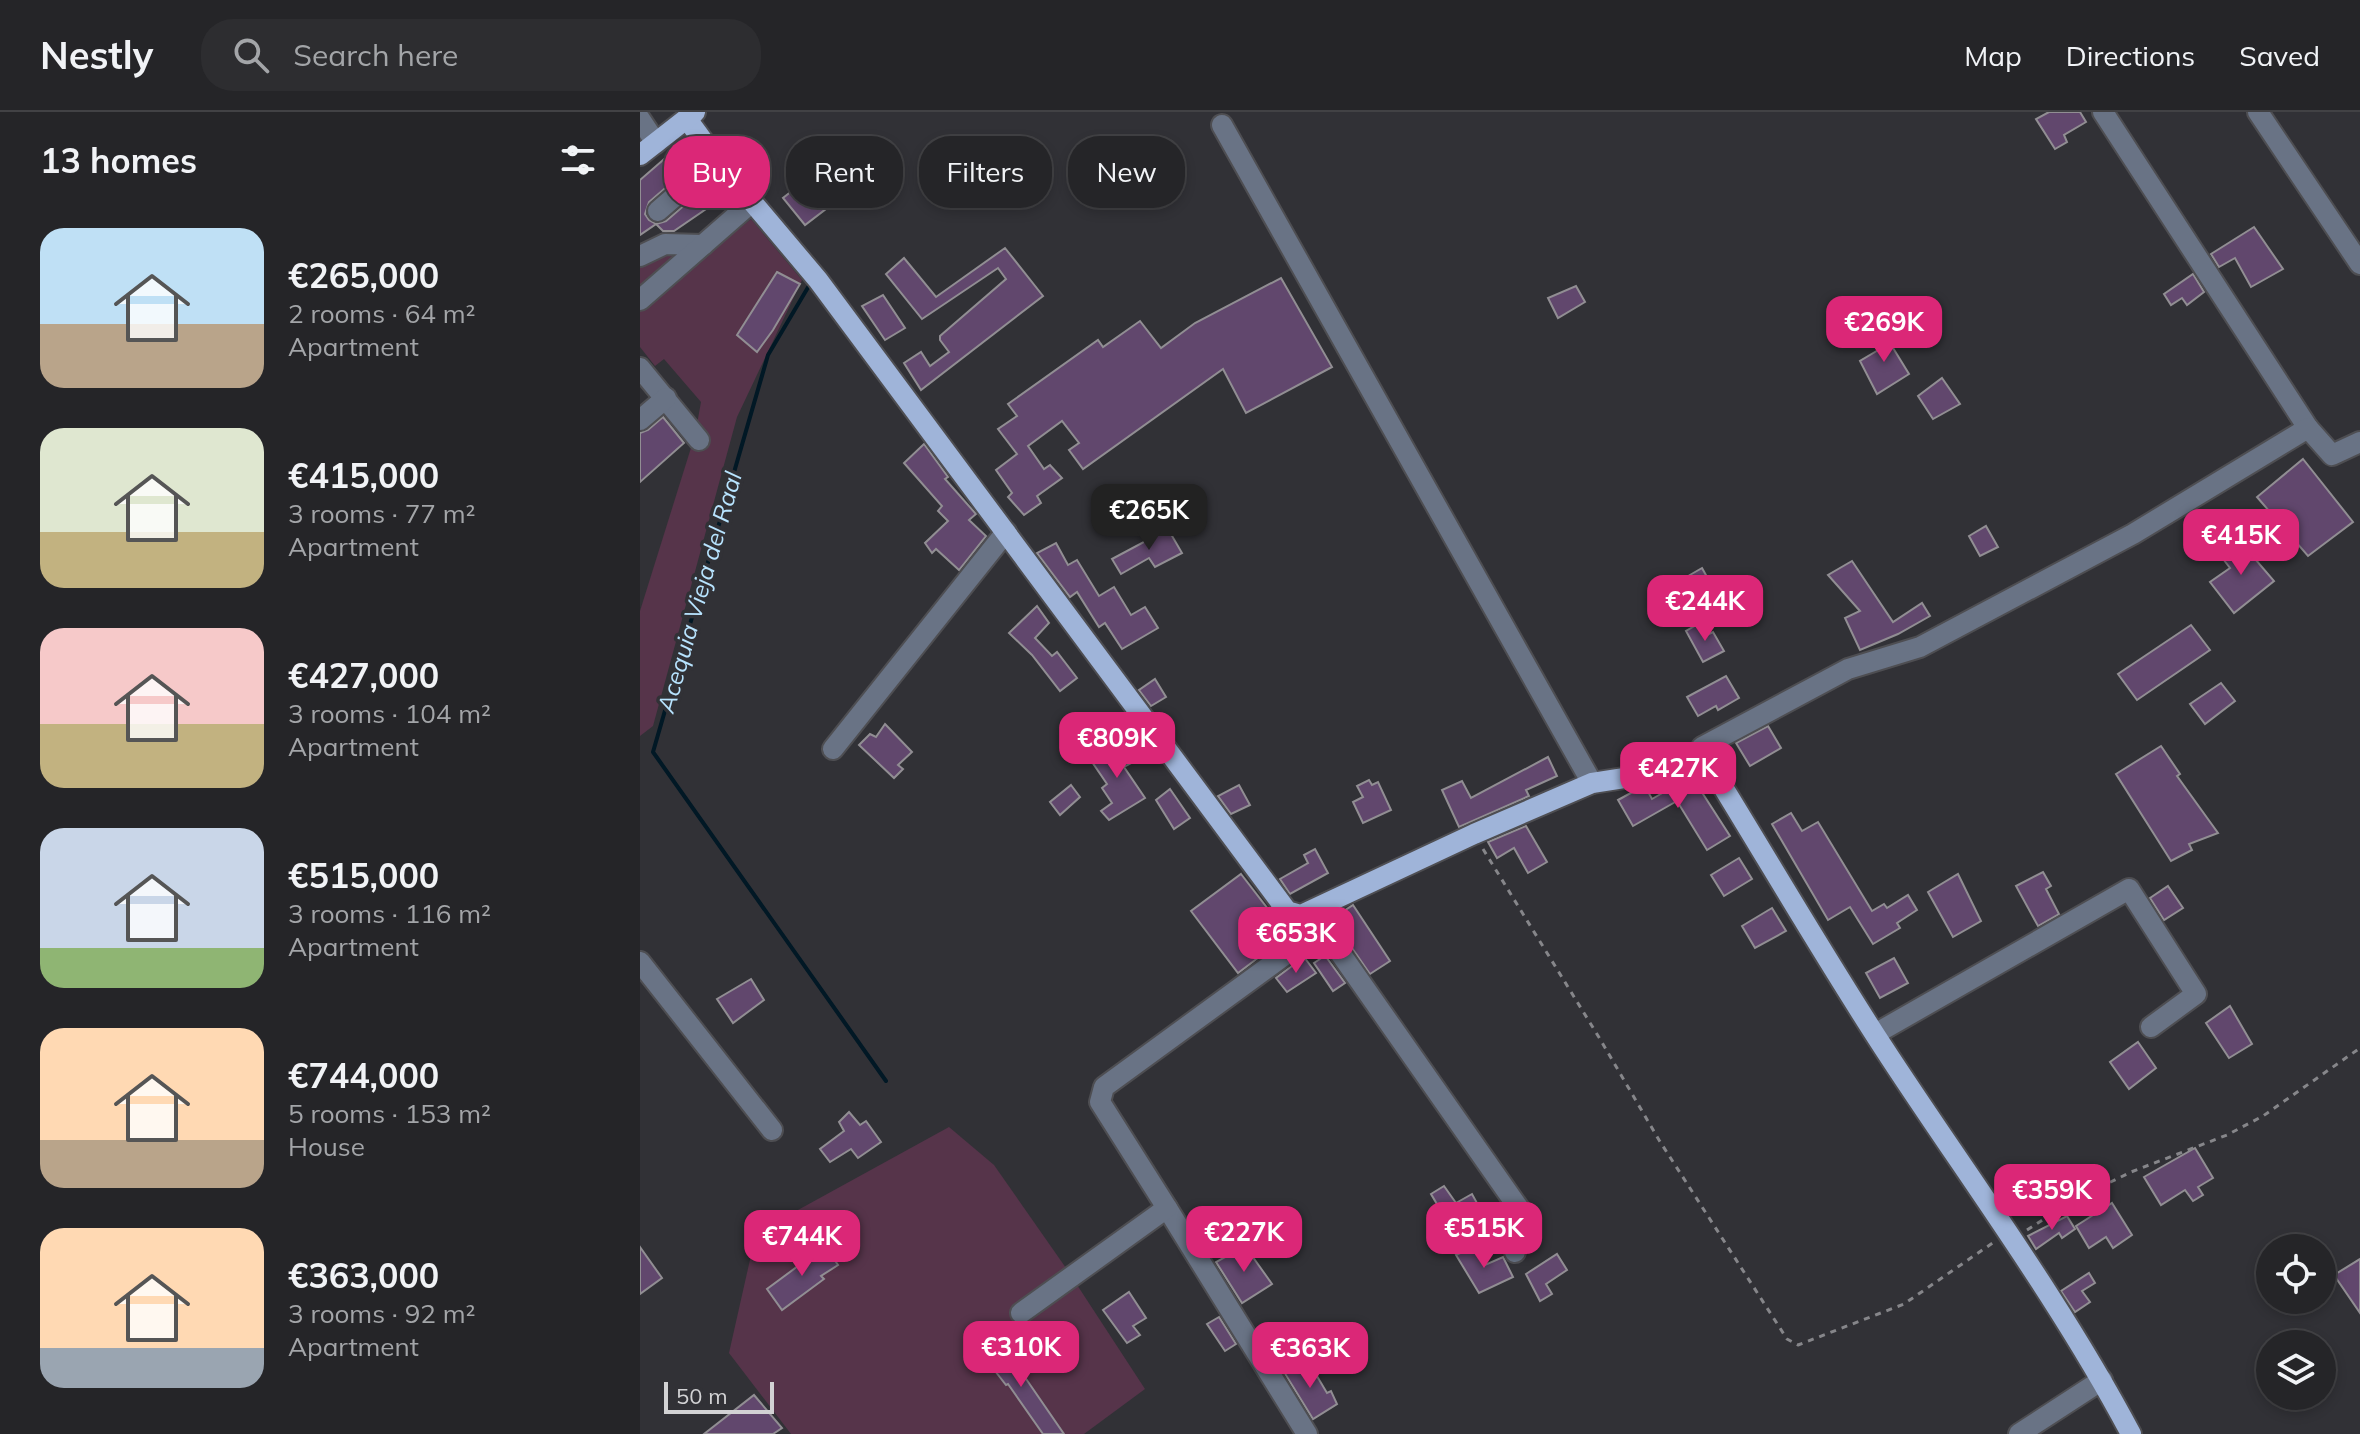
<!DOCTYPE html>
<meta charset="utf-8">
<style>
body{margin:0;font-family:Mulish,sans-serif;background:#2d2d30;color:#f1f3f6;height:100vh;display:flex;flex-direction:column;font-size:30px;white-space:nowrap}
*{box-sizing:border-box;margin:0}
p{font-size:26px;color:#a3a5a8}
.icon{flex:none;width:44px;height:44px;fill:none;stroke:currentColor;stroke-width:2;stroke-linecap:round;stroke-linejoin:round}
.map{position:relative;flex:1;overflow:hidden}
.side{display:flex;flex-direction:column;background:#252528;width:640px}
.side>*{flex:none}
.top-card{position:absolute;left:24px;top:24px;width:760px;height:72px;display:flex;gap:16px}
.buttons{position:absolute;left:1616px;top:1122px;display:grid;gap:16px}
.buttons a{display:grid;place-items:center;width:80px;height:80px;border-radius:50%;background:#252528;box-shadow:0 4px 12px #0003,0 0 0 2px #424245;font-size:40px}
.scale{position:absolute;left:24px;bottom:20px;width:110px;box-sizing:border-box;padding-left:8px;border:4px solid #d2d2d4;border-top:0;font-size:22px;line-height:28px;white-space:nowrap;color:#d2d2d4;-webkit-text-stroke:6px #313136;paint-order:stroke}
.price{position:absolute;translate:-50% -68px;padding:0 18px;border-radius:16px;background:#db2777;color:#fff;font-size:26px;line-height:52px;filter:drop-shadow(0 2px 4px #0008)}
.price::after{content:'';position:absolute;left:50%;top:48px;width:24px;height:18px;margin-left:-12px;background:inherit;clip-path:polygon(0 0,100% 0,50% 100%)}
.price.on{background:#222;color:#fff}
ul{padding:0;list-style:none}
li{display:flex;align-items:center;gap:24px;height:200px;padding:0 40px}
li span{display:grid;place-items:center;flex:none;width:224px;height:160px;border-radius:24px;color:#555}
li>.icon{margin-inline-start:auto}
span .icon{width:96px;height:96px;fill:#fffc;stroke-width:1}
li b{font-size:34px}
h2{display:flex;justify-content:space-between;align-items:center;height:96px;padding:0 40px;font-size:34px}
.tag{padding:0 28px;border-radius:32px;background:#252528;box-shadow:0 4px 12px #0003,0 0 0 2px #424245;font-size:28px;line-height:72px}
.tag.on{background:#db2777;color:#fff}
header{display:flex;align-items:center;gap:48px;box-sizing:border-box;height:112px;padding:0 40px;background:#252528;border-bottom:2px solid #424245}
header strong{font-size:38px}
nav{display:flex;gap:44px;margin-inline-start:auto;font-size:28px}
.search{width:560px;height:72px;background:#2d2d30;display:flex;align-items:center;gap:20px;box-sizing:border-box;padding:0 28px;border-radius:32px;color:#a3a5a8;font-size:30px}
main{display:flex;flex:1;min-height:0}
.map>svg:first-child{display:block}
.green{fill:#56344a}
.lines{fill:none;stroke-linecap:round;stroke-linejoin:round}
.stream{stroke:#011825;stroke-width:4}
.building{fill:#61476d;stroke:#918e93;stroke-width:2}
.minor-casing{stroke:#4e4e52;stroke-width:24}
.major-casing{stroke:#4e4e52;stroke-width:24}
.path{stroke:#86868a;stroke-width:3;stroke-dasharray:6 6;stroke-linecap:butt}
.minor{stroke:#697385;stroke-width:20}
.major{stroke:#9fb4d9;stroke-width:20}
.labels{text-anchor:middle;dominant-baseline:central;stroke-width:7;stroke-linejoin:round;paint-order:stroke}
.water-label{font-size:24px;font-style:italic;fill:#b8e4ff;stroke:#313136}
</style>
<header>
<strong>Nestly</strong>
<div class="search"><svg class="icon" aria-label="search" viewBox="0 0 24 24"><circle cx="10" cy="10" r="6"/><path d="M15 15l6 6"/></svg>Search here</div>
<nav><a>Map</a><a>Directions</a><a>Saved</a></nav>
</header>
<main>
<section class="side">
<h2>13 homes<svg class="icon" aria-label="filters" viewBox="0 0 24 24"><path d="M4 7h16M4 17h16"/><circle cx="9" cy="7" r="2"/><circle cx="15" cy="17" r="2"/></svg></h2>
<ul>
<li><span style="background:linear-gradient(#bfe0f5 60%,#b9a48a 0)"><svg class="icon" aria-label="home" viewBox="0 0 24 24"><path d="M3 11l9-7 9 7M6 9v11h12V9"/></svg></span><div><b>€265,000</b><p>2 rooms · 64 m²</p><p>Apartment</p></div></li>
<li><span style="background:linear-gradient(#dfe7d0 65%,#c2b280 0)"><svg class="icon" aria-label="home" viewBox="0 0 24 24"><path d="M3 11l9-7 9 7M6 9v11h12V9"/></svg></span><div><b>€415,000</b><p>3 rooms · 77 m²</p><p>Apartment</p></div></li>
<li><span style="background:linear-gradient(#f6c9c9 60%,#c2b280 0)"><svg class="icon" aria-label="home" viewBox="0 0 24 24"><path d="M3 11l9-7 9 7M6 9v11h12V9"/></svg></span><div><b>€427,000</b><p>3 rooms · 104 m²</p><p>Apartment</p></div></li>
<li><span style="background:linear-gradient(#c9d6e8 75%,#8fb573 0)"><svg class="icon" aria-label="home" viewBox="0 0 24 24"><path d="M3 11l9-7 9 7M6 9v11h12V9"/></svg></span><div><b>€515,000</b><p>3 rooms · 116 m²</p><p>Apartment</p></div></li>
<li><span style="background:linear-gradient(#ffd9b3 70%,#b9a48a 0)"><svg class="icon" aria-label="home" viewBox="0 0 24 24"><path d="M3 11l9-7 9 7M6 9v11h12V9"/></svg></span><div><b>€744,000</b><p>5 rooms · 153 m²</p><p>House</p></div></li>
<li><span style="background:linear-gradient(#ffd9b3 75%,#9aa5b1 0)"><svg class="icon" aria-label="home" viewBox="0 0 24 24"><path d="M3 11l9-7 9 7M6 9v11h12V9"/></svg></span><div><b>€363,000</b><p>3 rooms · 92 m²</p><p>Apartment</p></div></li>
</ul>
</section>
<div class="map">
<svg width="1720" height="1322" viewBox="0 0 1720 1322">
<rect width="100%" height="100%" fill="#313136"/>
<g class="green">
<polygon points="111,107 162,168 97,305 13,614 0,624 0,499 55,323 61,290 24,247 15,254 0,235 0,139 21,121 52,154"/>
<polygon points="309,1015 354,1053 426,1156 505,1277 444,1322 151,1322 89,1241 116,1121"/>
</g>
<g class="lines">
<polyline class="stream" points="170,172 128,243 13,640 246,969"/>
</g>
<g class="building">
<polygon points="1409,0 1440,0 1446,10 1424,23 1427,30 1415,37 1396,7"/>
<polygon points="45,29 59,47 9,90 5,102 9,108 16,112 0,123 0,68"/>
<polygon points="171,64 195,90 165,113 143,86"/>
<polygon points="76,66 88,82 34,119 23,119 16,112 26,109"/>
<polygon points="1614,115 1643,157 1611,175 1595,146 1579,155 1571,142"/>
<polygon points="365,136 403,184 281,278 264,251 281,240 290,254 309,240 300,228 300,224 366,167 358,156 282,207 246,162 264,146 296,185"/>
<polygon points="137,160 160,172 133,218 117,240 97,223"/>
<polygon points="1553,162 1564,180 1547,193 1542,186 1531,193 1524,182"/>
<polygon points="641,166 692,255 606,301 583,257 443,357 429,338 439,331 422,309 388,334 404,357 410,353 422,366 397,384 401,391 384,403 368,385 372,381 356,358 377,342 358,317 377,304 368,292 458,228 463,235 500,209 521,236 555,211"/>
<polygon points="936,174 945,190 918,206 908,186"/>
<polygon points="243,183 265,216 245,228 222,194"/>
<polygon points="1248,215 1257,228 1250,231 1269,262 1237,282 1220,249 1245,234 1238,222"/>
<polygon points="1302,266 1320,292 1293,307 1278,284"/>
<polygon points="23,305 44,331 0,370 0,321 8,318"/>
<polygon points="284,332 308,365 305,367 336,402 329,408 346,424 319,458 296,437 292,441 285,431 308,409 298,399 302,394 264,351"/>
<polygon points="1663,347 1713,410 1668,444 1617,385"/>
<polygon points="1346,414 1358,435 1340,444 1329,424"/>
<polygon points="528,417 542,441 515,455 509,446 481,462 472,447"/>
<polygon points="1598,427 1634,469 1594,501 1570,470 1590,456 1580,443"/>
<polygon points="416,431 428,453 437,448 459,484 474,475 491,503 505,495 518,516 482,537 465,511 459,515 437,480 430,485 397,441"/>
<polygon points="1212,449 1253,510 1282,491 1290,504 1258,522 1220,538 1205,506 1220,499 1188,463"/>
<polygon points="1062,456 1072,474 1036,495 1023,474 1034,468 1036,471"/>
<polygon points="397,494 409,511 395,526 412,544 417,540 437,566 420,579 392,543 369,521"/>
<polygon points="1060,511 1067,523 1073,520 1084,539 1063,550 1046,519"/>
<polygon points="1551,513 1570,538 1497,588 1478,562"/>
<polygon points="1086,564 1099,586 1078,598 1076,594 1058,604 1047,585"/>
<polygon points="515,567 526,585 511,594 499,578"/>
<polygon points="1581,571 1595,589 1565,612 1550,592"/>
<polygon points="245,612 272,640 258,653 263,657 254,666 219,633 230,622 236,625"/>
<polygon points="1128,614 1141,636 1110,654 1096,631"/>
<polygon points="475,632 481,639 486,637 493,650 484,655 505,686 469,708 461,699 472,691 462,676 467,672 450,647 465,633 468,636"/>
<polygon points="1521,634 1540,662 1537,664 1578,721 1549,732 1552,738 1531,749 1476,662"/>
<polygon points="908,645 917,664 886,678 889,684 819,715 802,678 822,669 831,686"/>
<polygon points="729,668 732,673 738,670 751,698 723,711 713,690 723,685 717,674"/>
<polygon points="1054,668 1090,724 1067,738 1037,689 993,714 978,688 998,677 1006,676 1012,687 1040,671"/>
<polygon points="431,673 440,685 420,703 410,690"/>
<polygon points="599,673 610,693 591,702 578,684"/>
<polygon points="530,677 550,706 534,717 516,688"/>
<polygon points="1151,701 1162,719 1178,710 1232,799 1244,792 1247,796 1268,783 1277,798 1257,811 1260,816 1233,832 1210,795 1188,808 1132,712"/>
<polygon points="886,714 907,750 888,761 874,736 857,746 848,730"/>
<polygon points="675,737 688,761 650,782 640,767 668,751 664,743"/>
<polygon points="1099,746 1112,767 1084,784 1071,763"/>
<polygon points="1403,760 1411,774 1406,777 1419,802 1398,814 1376,774"/>
<polygon points="601,762 648,823 598,861 551,799"/>
<polygon points="1318,762 1341,809 1313,825 1288,780"/>
<polygon points="1528,774 1543,796 1524,808 1510,786"/>
<polygon points="713,793 750,849 730,862 692,807"/>
<polygon points="1132,796 1146,819 1115,836 1102,814"/>
<polygon points="676,831 705,871 693,879 674,851 680,847 674,836"/>
<polygon points="664,845 676,861 647,880 636,866"/>
<polygon points="1254,846 1268,871 1240,886 1226,861"/>
<polygon points="111,867 124,888 93,911 77,887"/>
<polygon points="1590,894 1612,932 1589,946 1566,911"/>
<polygon points="1498,930 1516,956 1489,977 1470,950"/>
<polygon points="209,1000 220,1013 226,1009 241,1030 218,1046 211,1037 190,1050 180,1037 204,1019 199,1010"/>
<polygon points="1555,1036 1573,1066 1558,1075 1563,1083 1553,1089 1545,1078 1521,1093 1504,1065"/>
<polygon points="804,1074 816,1091 832,1082 843,1102 808,1121 796,1102 801,1099 791,1082"/>
<polygon points="1472,1091 1492,1123 1473,1136 1466,1125 1449,1136 1436,1114"/>
<polygon points="1427,1104 1435,1117 1422,1126 1419,1121 1396,1137 1388,1124"/>
<polygon points="185,1134 198,1153 181,1164 184,1167 142,1198 127,1177"/>
<polygon points="605,1134 632,1172 602,1191 576,1150"/>
<polygon points="835,1134 845,1153 863,1145 873,1165 839,1181 816,1143"/>
<polygon points="0,1135 22,1166 0,1182"/>
<polygon points="917,1142 927,1158 906,1172 912,1182 900,1189 886,1162"/>
<polygon points="1720,1147 1720,1201 1694,1163"/>
<polygon points="1449,1161 1455,1171 1442,1179 1450,1190 1435,1200 1421,1179"/>
<polygon points="489,1180 506,1206 493,1214 500,1223 487,1231 463,1198"/>
<polygon points="579,1205 596,1232 585,1239 567,1212"/>
<polygon points="361,1230 382,1261 424,1322 403,1322 368,1272 366,1273 342,1242"/>
<polygon points="665,1249 669,1255 671,1254 687,1281 691,1279 697,1292 673,1307 644,1260"/>
<polygon points="114,1283 142,1316 133,1322 64,1322"/>
</g>
<g class="lines">
<defs>
<g id="minor">
<polyline points="1463,0 1668,316"/>
<polyline points="1618,0 1720,152"/>
<polyline points="0,7 16,31"/>
<polyline points="582,13 952,671"/>
<polyline points="18,99 77,48"/>
<polyline points="0,144 25,132 63,133"/>
<polyline points="0,188 112,90"/>
<polyline points="0,256 59,328"/>
<polyline points="0,308 26,286"/>
<polyline points="193,637 366,420"/>
<polyline points="1055,655 1062,635 1208,557 1280,535 1493,422 1668,316 1692,343 1720,330"/>
<polyline points="0,850 132,1018"/>
<polyline points="1235,922 1489,777 1556,882 1511,915"/>
<polyline points="527,1096 667,1322"/>
<polyline points="381,1201 527,1096 460,990 464,975 664,829 661,803 684,818 880,1098 875,1140"/>
<polyline points="1379,1322 1462,1268"/>
</g>
<g id="major">
<path d="M 47,7 L 77,48 L 178,168 L 647,799 L 661,803 L 834,722 L 952,671 L 1055,655 L 1075,662 C 1131,753 1185,846 1243,935 C 1327,1064 1419,1186 1491,1322"/>
<polyline points="0,43 55,0"/>
</g>
</defs>
<use href="#minor" class="minor-casing"/>
<use href="#major" class="major-casing"/>
<g class="path">
<polyline points="843,737 960,927 1019,1028 1147,1227 1158,1233 1264,1192 1354,1130"/>
<polyline points="1387,1118 1430,1090 1491,1060 1587,1023 1623,1004 1720,936"/>
</g>
<use href="#minor" class="minor"/>
<use href="#major" class="major"/>
</g>
<g class="labels">
<g class="water-label">
<text transform="translate(59 480) rotate(-74)">Acequia Vieja del Raal</text>
</g>
</g>
</svg>
<div class="buttons">
<a><svg class="icon" aria-label="locate" viewBox="0 0 24 24"><circle cx="12" cy="12" r="6"/><path d="M12 2v4M12 18v4M2 12h4M18 12h4"/></svg></a>
<a><svg class="icon" aria-label="layers" viewBox="0 0 24 24"><path d="M12 4l9 5-9 5-9-5zM3 14l9 5 9-5"/></svg></a>
</div>
<div class="scale">50 m</div>
<b class="price" style="left:1244px;top:252px">€269K</b>
<b class="price on" style="left:509px;top:440px">€265K</b>
<b class="price" style="left:1601px;top:465px">€415K</b>
<b class="price" style="left:1065px;top:531px">€244K</b>
<b class="price" style="left:477px;top:668px">€809K</b>
<b class="price" style="left:1038px;top:698px">€427K</b>
<b class="price" style="left:656px;top:863px">€653K</b>
<b class="price" style="left:1412px;top:1120px">€359K</b>
<b class="price" style="left:844px;top:1158px">€515K</b>
<b class="price" style="left:604px;top:1162px">€227K</b>
<b class="price" style="left:162px;top:1166px">€744K</b>
<b class="price" style="left:381px;top:1277px">€310K</b>
<b class="price" style="left:670px;top:1278px">€363K</b>
<div class="top-card">
<a class="tag on">Buy</a>
<a class="tag">Rent</a>
<a class="tag">Filters</a>
<a class="tag">New</a>
</div>
</div>
</main>
